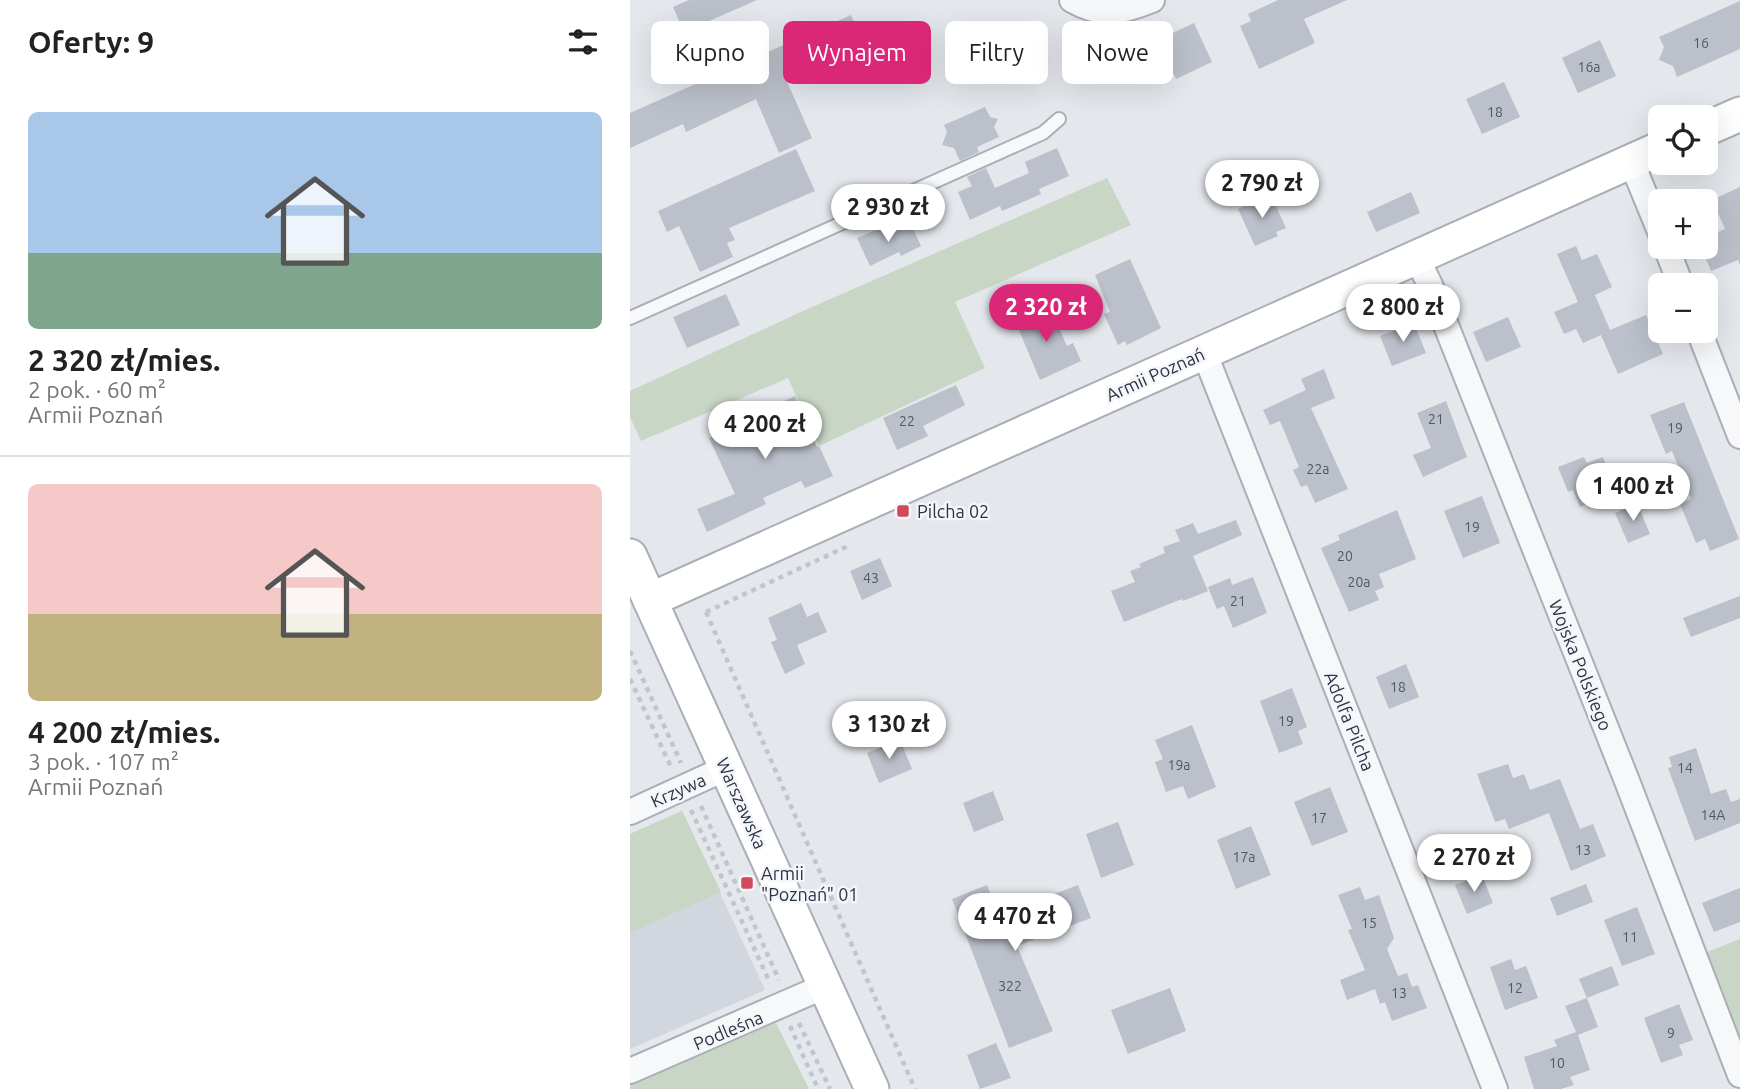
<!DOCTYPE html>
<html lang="pl">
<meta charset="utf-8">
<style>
body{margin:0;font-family:Ubuntu,sans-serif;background:#f2f2f2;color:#222;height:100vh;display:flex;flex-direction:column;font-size:26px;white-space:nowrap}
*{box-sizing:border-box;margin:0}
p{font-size:23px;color:#767676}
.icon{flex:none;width:38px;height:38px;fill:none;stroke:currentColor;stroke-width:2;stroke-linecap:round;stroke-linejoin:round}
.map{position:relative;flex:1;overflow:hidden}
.drawer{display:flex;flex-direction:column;background:#fff;width:630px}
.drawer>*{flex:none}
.hud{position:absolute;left:21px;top:21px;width:665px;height:63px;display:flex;gap:14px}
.tools{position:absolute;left:1018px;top:105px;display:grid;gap:14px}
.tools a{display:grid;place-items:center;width:70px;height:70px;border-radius:10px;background:#fff;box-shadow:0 7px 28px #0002;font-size:35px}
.price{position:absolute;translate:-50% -60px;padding:0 16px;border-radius:24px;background:#fff;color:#222;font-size:23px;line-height:46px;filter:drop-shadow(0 2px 4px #0008)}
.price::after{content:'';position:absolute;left:50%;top:42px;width:21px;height:16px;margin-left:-10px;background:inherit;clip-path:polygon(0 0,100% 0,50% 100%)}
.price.selected{background:#db2777;color:#fff}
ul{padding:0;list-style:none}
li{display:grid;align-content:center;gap:14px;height:371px;padding:0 28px}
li+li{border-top:2px solid #e0e0e0}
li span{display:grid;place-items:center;height:217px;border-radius:10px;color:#555}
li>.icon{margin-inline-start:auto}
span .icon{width:126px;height:126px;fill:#fffc;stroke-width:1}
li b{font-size:30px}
h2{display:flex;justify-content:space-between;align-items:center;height:84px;padding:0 28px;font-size:30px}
.tag{padding:0 24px;border-radius:10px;background:#fff;box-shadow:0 7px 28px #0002;font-size:24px;line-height:63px}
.tag.selected{background:#db2777;color:#fff}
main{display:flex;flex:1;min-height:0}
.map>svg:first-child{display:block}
.built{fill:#d2d6de}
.green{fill:#c9d6c5}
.building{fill:#bbc0ca}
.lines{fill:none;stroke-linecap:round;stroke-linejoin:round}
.lane-casing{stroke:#a9aeb7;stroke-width:16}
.street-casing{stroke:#a9aeb7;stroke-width:28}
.secondary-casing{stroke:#a9aeb7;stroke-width:37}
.path{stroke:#c2c5cb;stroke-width:4.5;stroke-dasharray:5 5;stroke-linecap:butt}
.lane{stroke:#f7f8fa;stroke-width:12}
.street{stroke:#f7f8fa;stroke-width:24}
.secondary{stroke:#fff;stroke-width:33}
.poi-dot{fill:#d1495b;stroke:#f4f6f9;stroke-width:2.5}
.labels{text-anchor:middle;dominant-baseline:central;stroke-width:5;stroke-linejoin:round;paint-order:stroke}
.number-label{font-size:14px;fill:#4f5766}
.street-label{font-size:18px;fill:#2b3445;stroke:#f4f6f9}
.poi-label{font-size:18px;fill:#2b3445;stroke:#f4f6f9;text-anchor:start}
</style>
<main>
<section class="drawer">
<h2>Oferty: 9<svg class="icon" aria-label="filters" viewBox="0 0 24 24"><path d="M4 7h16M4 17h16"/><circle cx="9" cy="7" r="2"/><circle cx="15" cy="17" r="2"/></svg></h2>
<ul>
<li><span style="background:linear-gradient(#a9c7e8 65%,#7fa58c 0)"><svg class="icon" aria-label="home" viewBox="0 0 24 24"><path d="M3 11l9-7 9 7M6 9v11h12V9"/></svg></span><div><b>2 320 zł/mies.</b><p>2 pok. · 60 m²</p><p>Armii Poznań</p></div></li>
<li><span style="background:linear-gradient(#f6c9c9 60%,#c2b280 0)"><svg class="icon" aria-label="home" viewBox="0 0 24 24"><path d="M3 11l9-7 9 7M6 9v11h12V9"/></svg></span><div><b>4 200 zł/mies.</b><p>3 pok. · 107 m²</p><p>Armii Poznań</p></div></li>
</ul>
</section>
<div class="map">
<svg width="1110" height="1089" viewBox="0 0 1110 1089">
<rect width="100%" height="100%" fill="#e4e7ec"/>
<polygon class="built" points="52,811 135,990 0,1049 0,834"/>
<g class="green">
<polygon points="477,178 501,225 325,302 355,368 189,446 158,378 11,441 0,417 0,391 173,311"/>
<polygon points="52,811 91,892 0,933 0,834"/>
<polygon points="1110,939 1110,1044 1075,953"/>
<polygon points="146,1023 179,1089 0,1089 0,1082"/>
</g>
<g class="building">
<polygon points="59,0 127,0 54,32 43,7"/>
<polygon points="648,0 717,0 674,19 685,43 629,69 610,26 621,21 618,14"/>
<polygon points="1110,1 1110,49 1047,77 1043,66 1029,60 1034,47 1029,37"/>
<polygon points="221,15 233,43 155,77 182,138 149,153 126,99 56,132 53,124 0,148 0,113"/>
<polygon points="564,23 582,62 546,79 528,40"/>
<polygon points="970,40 986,76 948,93 932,58"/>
<polygon points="874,82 890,117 852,134 836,99"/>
<polygon points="355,107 360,117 368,119 364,127 369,137 347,147 349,152 330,161 324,148 312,145 317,132 314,125"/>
<polygon points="427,148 439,176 409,189 411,194 372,211 370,206 340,220 328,192 342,186 337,177 356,168 365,188 399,173 395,162"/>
<polygon points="166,149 185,191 99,228 105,240 97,243 103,257 70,272 49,226 37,232 28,211"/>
<polygon points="1110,187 1110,265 1108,260 1081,271 1071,247 1076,247 1076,237 1095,229 1082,200"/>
<polygon points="781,192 790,213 746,232 737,212"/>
<polygon points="641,195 656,228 646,232 648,236 625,246 608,209"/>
<polygon points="281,224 291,246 271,256 269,252 240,266 227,238 250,228 252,231 261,227 263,233"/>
<polygon points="946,246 952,260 967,254 982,287 965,295 980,330 1016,315 1033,354 988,374 971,335 953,343 946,329 934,334 924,312 948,302 927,254"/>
<polygon points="500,259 531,328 497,345 495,341 488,345 474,314 480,312 465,275"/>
<polygon points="96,294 110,325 57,348 43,317"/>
<polygon points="414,307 420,321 425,319 437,346 443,343 451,361 410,380 385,321"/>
<polygon points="878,317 891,347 856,362 843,332"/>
<polygon points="784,323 796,353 762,366 750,336"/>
<polygon points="694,369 705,398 681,408 718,489 685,503 677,485 671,487 663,470 669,467 650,421 640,425 633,410 676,390 671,379"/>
<polygon points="326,385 335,405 293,426 298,436 267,450 253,418"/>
<polygon points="165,396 187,447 189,446 203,476 175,488 171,481 133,498 136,504 77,532 67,509 105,494 79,438 145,410 143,406"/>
<polygon points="816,401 837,457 793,477 783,455 801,448 787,413"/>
<polygon points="1054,402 1109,539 1080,551 1075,539 1066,543 1050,504 1061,499 1042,451 1036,454 1020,415"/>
<polygon points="954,457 957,463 973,457 990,501 969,510 966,500 950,507 943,490 938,492 928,467"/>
<polygon points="852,496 870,543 833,558 814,511"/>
<polygon points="1007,503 1020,534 998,543 985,513"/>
<polygon points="767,510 786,559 749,574 754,587 745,591 749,600 719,612 691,548 710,540 708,535"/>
<polygon points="606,520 612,535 563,556 578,591 553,601 552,599 494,622 481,591 505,582 500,571 511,567 509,564 535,553 533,547 550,541 545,530 563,523 568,534"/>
<polygon points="250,558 262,586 232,600 220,571"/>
<polygon points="623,577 637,613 603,628 594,606 587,609 578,587 600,578 602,585"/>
<polygon points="1110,596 1110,618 1061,637 1053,618"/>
<polygon points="171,603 177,617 188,612 197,632 167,645 175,664 155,674 141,642 147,640 138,618"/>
<polygon points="776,664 789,697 759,709 746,677"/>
<polygon points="662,688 677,727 668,731 673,744 649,753 630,701"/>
<polygon points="562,725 586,787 558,799 553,786 536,792 525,762 533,759 525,740"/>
<polygon points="270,740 282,769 249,783 237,753"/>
<polygon points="1066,748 1081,794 1096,789 1101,802 1110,799 1110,823 1065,841 1038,768 1042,767 1039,757"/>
<polygon points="878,764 883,778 894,774 900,790 930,779 950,829 963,824 976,856 941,871 919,813 879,829 875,819 865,822 847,774"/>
<polygon points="700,787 718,832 682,846 664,802"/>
<polygon points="363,791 374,820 344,832 333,803"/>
<polygon points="488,822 504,865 471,878 456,834"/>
<polygon points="621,826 641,875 606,889 587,840"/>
<polygon points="852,875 863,903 837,914 825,885"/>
<polygon points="956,884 963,902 927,916 920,898"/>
<polygon points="357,885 369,915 448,885 461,918 387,946 423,1031 379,1048 322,899"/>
<polygon points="730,887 735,900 749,895 764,938 757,949 768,976 777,973 782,987 788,985 797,1008 762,1021 755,1002 750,1004 745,989 717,1000 710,980 735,970 718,930 722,929 708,895"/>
<polygon points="1110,888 1110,922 1084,932 1072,903"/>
<polygon points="1007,907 1025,954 992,966 974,920"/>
<polygon points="881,959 885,970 896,966 908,998 875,1010 860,967"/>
<polygon points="982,966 989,985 957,998 949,979"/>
<polygon points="540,988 556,1031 498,1054 481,1010"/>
<polygon points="957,998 968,1027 948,1035 960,1070 940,1077 944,1085 931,1089 904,1089 894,1057 927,1046 924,1040 946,1032 935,1006"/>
<polygon points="1049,1004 1063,1040 1049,1045 1053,1055 1031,1063 1014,1018"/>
<polygon points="366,1043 381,1078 350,1089 337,1055"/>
</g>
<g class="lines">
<defs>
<polyline id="lane" points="0,318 413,133 429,119"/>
<g id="street">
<path d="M 442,0 C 472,17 492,12 522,0"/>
<polyline points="1001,161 1031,234"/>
<polyline points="1036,247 1051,285"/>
<polyline points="787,258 800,285 997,781 1110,1075"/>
<polyline points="1069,331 1110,436"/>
<polyline points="574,352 865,1089"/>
<polyline points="0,812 96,768"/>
<polyline points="0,1071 195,986"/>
</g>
<g id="secondary">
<polyline points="1076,129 1110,114"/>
<polyline points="0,556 242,1089"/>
<polyline points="20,600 1031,148"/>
</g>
</defs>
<use href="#lane" class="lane-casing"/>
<use href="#street" class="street-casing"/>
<use href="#secondary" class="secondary-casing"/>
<g class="path">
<polyline points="444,27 465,81"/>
<polyline points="76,612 218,546"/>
<polyline points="76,612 285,1089"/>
<polyline points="0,651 51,763"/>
<polyline points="0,679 41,767"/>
<polyline points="71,806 149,980"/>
<polyline points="61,810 140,983"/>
<polyline points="169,1023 200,1089"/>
<polyline points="160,1026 188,1089"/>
</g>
<use href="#lane" class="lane"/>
<use href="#street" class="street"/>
<use href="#secondary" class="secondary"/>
</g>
<g class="poi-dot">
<rect x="266" y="504" width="14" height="14" rx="3.5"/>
<rect x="110" y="876" width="14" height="14" rx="3.5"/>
</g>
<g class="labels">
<g class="number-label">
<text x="1071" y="43">16</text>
<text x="959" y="67">16a</text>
<text x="865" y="112">18</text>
<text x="806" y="419">21</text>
<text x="277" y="421">22</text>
<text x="1045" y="428">19</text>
<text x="688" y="469">22a</text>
<text x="842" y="527">19</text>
<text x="715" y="556">20</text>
<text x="241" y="578">43</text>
<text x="729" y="582">20a</text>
<text x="608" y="601">21</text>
<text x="768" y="687">18</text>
<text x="656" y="721">19</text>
<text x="549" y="765">19a</text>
<text x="1055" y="768">14</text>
<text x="1083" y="815">14A</text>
<text x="689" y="818">17</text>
<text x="953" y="850">13</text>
<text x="614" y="857">17a</text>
<text x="739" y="923">15</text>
<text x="1000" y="937">11</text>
<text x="380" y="986">322</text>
<text x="885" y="988">12</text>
<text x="769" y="993">13</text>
<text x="1041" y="1033">9</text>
<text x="927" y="1063">10</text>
</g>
<g class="street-label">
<text transform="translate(525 374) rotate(-24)">Armii Poznań</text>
<text transform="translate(951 665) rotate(68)">Wojska Polskiego</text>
<text transform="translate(720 721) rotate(68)">Adolfa Pilcha</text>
<text transform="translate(48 790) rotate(-24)">Krzywa</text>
<text transform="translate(112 803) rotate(66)">Warszawska</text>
<text transform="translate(98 1030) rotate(-23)">Podleśna</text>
</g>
<g class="poi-label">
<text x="287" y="511">Pilcha 02</text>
<text x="131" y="873">Armii<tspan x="131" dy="21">"Poznań" 01</tspan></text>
</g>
</g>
</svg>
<div class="tools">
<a><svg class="icon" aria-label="locate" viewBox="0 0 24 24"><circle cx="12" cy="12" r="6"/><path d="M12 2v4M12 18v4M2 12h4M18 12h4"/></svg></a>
<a>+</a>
<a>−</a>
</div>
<b class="price" style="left:632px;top:220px">2 790 zł</b>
<b class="price" style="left:258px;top:244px">2 930 zł</b>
<b class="price selected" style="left:416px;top:344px">2 320 zł</b>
<b class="price" style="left:773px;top:344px">2 800 zł</b>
<b class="price" style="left:135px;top:461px">4 200 zł</b>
<b class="price" style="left:1003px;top:523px">1 400 zł</b>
<b class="price" style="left:259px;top:761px">3 130 zł</b>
<b class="price" style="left:844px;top:894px">2 270 zł</b>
<b class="price" style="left:385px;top:953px">4 470 zł</b>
<div class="hud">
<a class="tag">Kupno</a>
<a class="tag selected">Wynajem</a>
<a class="tag">Filtry</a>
<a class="tag">Nowe</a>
</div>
</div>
</main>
